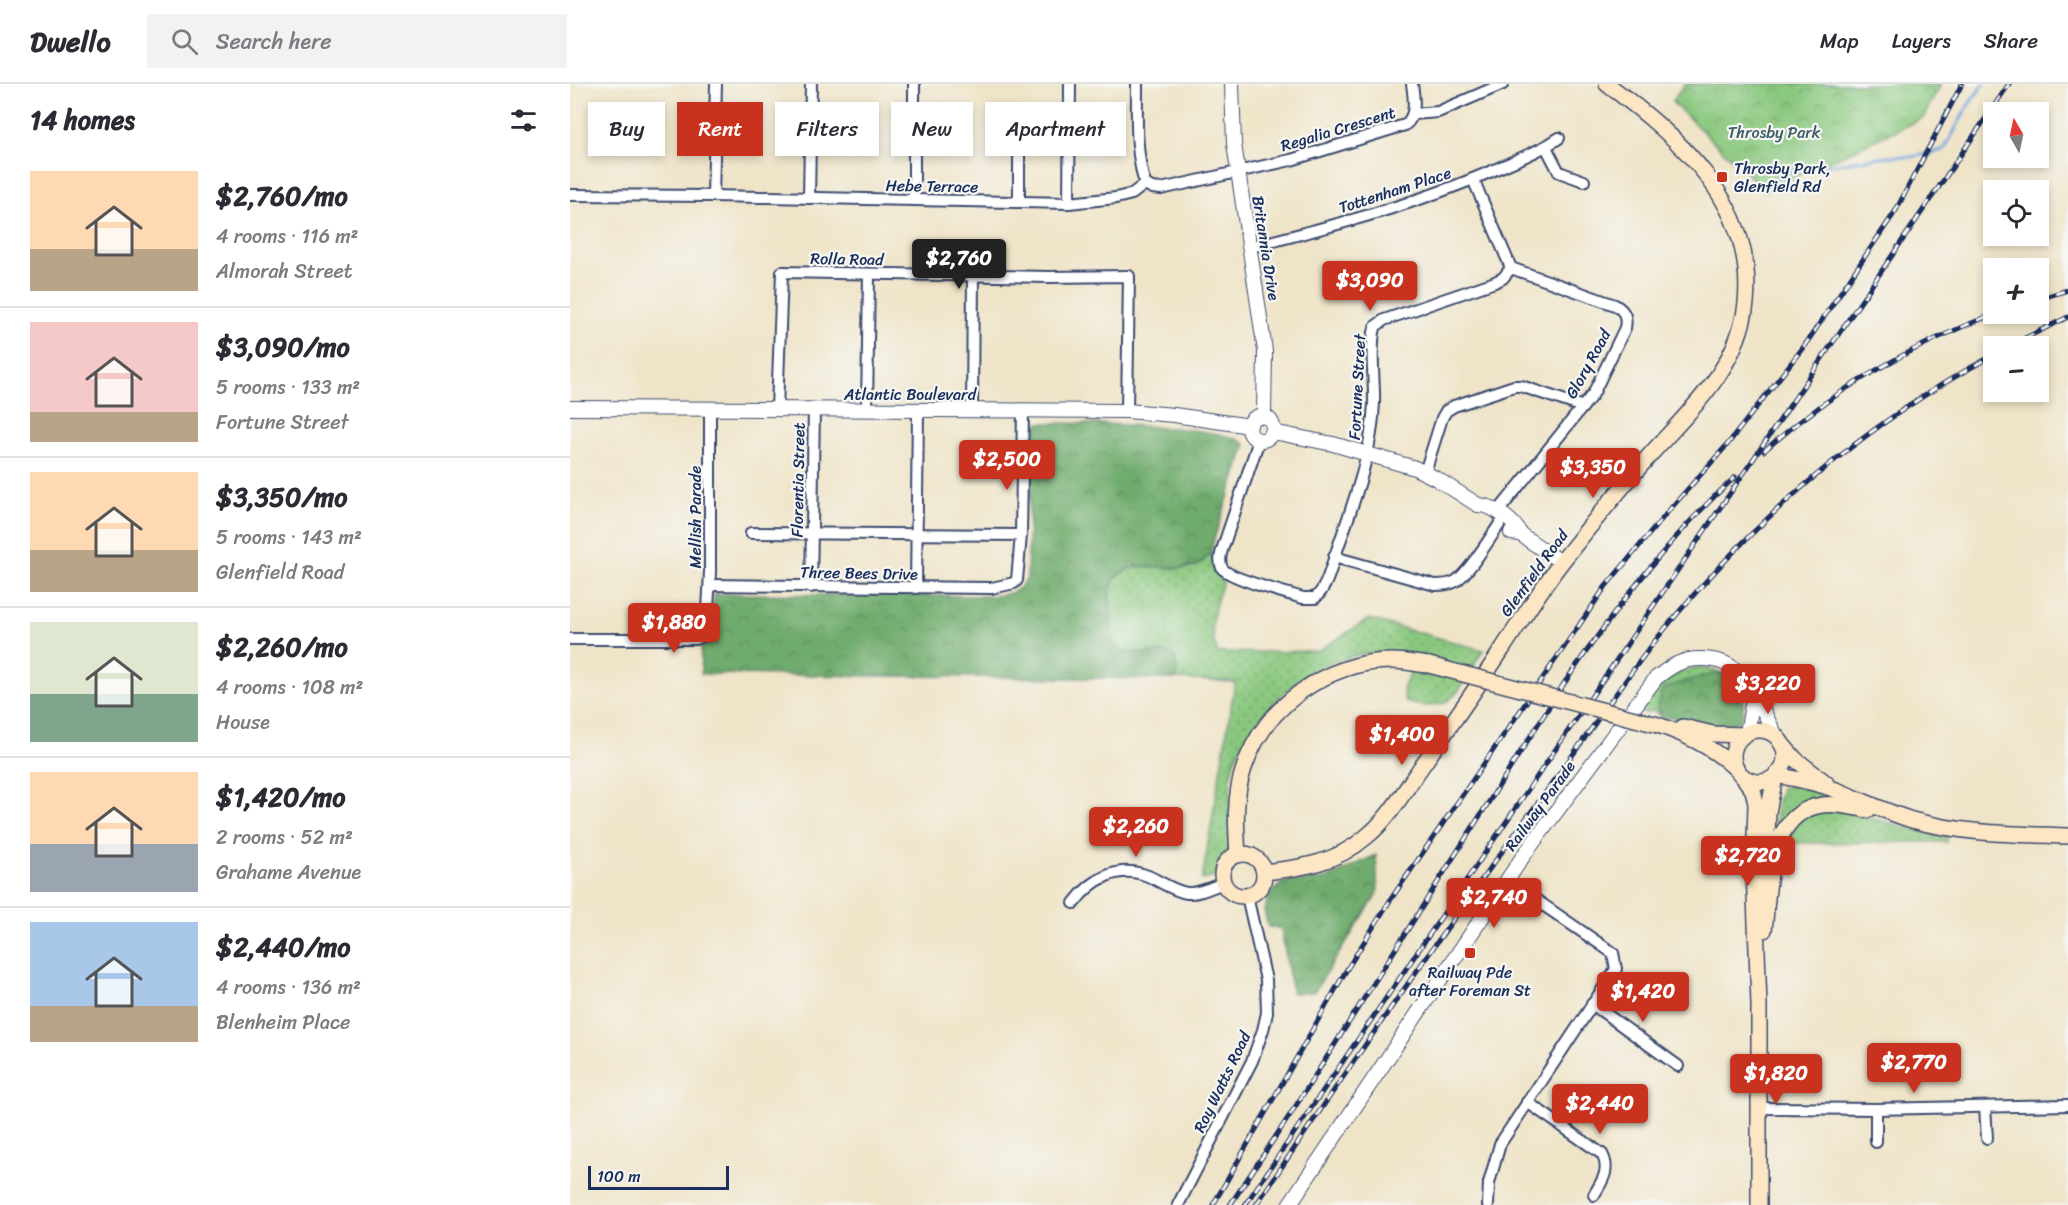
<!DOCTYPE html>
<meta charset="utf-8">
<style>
body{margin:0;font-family:Sriracha,sans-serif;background:#f2f2f3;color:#2b2b33;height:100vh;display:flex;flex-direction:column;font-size:22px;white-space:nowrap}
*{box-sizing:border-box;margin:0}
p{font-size:20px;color:#7c7c81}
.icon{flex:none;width:33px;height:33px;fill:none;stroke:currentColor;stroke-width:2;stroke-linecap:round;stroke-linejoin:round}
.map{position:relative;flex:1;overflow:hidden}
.drawer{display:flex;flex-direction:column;background:#fff;width:570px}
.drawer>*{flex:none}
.top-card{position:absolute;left:18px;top:18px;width:570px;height:54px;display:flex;gap:12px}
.needle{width:39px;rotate:351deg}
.tools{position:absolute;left:1413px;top:18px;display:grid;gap:12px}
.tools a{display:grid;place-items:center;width:66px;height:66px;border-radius:0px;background:#fff;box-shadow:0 3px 9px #0003;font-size:30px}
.scale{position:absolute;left:18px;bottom:15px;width:141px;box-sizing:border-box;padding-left:6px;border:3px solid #1b2f5e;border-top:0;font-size:16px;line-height:21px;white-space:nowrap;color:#1b2f5e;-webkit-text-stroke:4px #f6f6f2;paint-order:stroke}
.price{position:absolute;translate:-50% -51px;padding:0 14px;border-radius:6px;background:#c8321e;color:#fff;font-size:20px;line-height:39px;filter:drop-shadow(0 2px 3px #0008)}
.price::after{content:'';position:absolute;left:50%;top:36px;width:18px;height:14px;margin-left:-9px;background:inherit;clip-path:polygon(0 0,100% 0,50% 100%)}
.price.active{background:#222;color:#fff}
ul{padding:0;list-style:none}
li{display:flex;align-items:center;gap:18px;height:150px;padding:0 30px}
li+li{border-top:2px solid #e1e1e2}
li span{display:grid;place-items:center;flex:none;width:168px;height:120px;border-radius:0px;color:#555}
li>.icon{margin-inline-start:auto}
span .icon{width:72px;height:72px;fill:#fffc;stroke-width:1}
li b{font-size:26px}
h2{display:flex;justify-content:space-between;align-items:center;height:72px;padding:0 30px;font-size:26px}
.pill{padding:0 21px;border-radius:0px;background:#fff;box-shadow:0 3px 9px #0003;font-size:21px;line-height:54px}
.pill.active{background:#c8321e;color:#fff}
header{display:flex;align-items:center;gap:36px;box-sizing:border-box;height:84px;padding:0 30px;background:#fff;border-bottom:2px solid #e1e1e2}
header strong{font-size:28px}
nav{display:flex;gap:33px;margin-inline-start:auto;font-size:21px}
.search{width:420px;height:54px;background:#f2f2f3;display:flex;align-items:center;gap:15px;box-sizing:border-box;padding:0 21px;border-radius:0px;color:#7c7c81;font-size:22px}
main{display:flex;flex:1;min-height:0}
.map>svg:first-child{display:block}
.grass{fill:url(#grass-dots);stroke:#527c6e;stroke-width:1.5}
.forest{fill:url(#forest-crowns);stroke:#456e66;stroke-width:1.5}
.park{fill:url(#park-crowns);stroke:#527c6e;stroke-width:1.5}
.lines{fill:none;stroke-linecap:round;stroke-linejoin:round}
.stream{stroke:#6fa6dd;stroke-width:3}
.minor-casing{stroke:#3b4a6e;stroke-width:14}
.tertiary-casing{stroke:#3b4a6e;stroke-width:16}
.secondary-casing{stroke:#3b4a6e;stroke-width:18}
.minor{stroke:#fff;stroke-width:10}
.tertiary{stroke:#fff;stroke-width:14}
.secondary{stroke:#fce6c4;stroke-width:15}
.rail-casing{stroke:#1b2f5e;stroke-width:5}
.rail{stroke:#f6f6f2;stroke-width:3;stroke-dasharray:9;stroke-linecap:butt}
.secondary-bridge-casing{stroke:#3b4a6e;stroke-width:18;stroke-linecap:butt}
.secondary-bridge{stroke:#fce6c4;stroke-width:15}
.poi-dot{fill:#c8321e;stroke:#f6f6f2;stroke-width:2}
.labels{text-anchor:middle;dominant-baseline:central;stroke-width:4.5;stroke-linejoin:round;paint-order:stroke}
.street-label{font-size:16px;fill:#1b2f5e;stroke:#f6f6f2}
.park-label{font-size:16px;fill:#3c5d68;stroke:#f6f6f2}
.poi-label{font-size:16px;fill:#1b2f5e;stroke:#f6f6f2;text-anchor:start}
</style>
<header>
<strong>Dwello</strong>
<div class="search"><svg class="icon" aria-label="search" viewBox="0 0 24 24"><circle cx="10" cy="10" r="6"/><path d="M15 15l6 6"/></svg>Search here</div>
<nav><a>Map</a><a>Layers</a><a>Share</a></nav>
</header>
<main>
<section class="drawer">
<h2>14 homes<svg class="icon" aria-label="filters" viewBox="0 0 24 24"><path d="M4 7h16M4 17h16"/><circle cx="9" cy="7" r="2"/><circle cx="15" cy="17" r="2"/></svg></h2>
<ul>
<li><span style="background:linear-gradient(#ffd9b3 65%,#b9a48a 0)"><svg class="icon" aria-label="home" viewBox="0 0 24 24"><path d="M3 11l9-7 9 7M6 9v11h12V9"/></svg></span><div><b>$2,760/mo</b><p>4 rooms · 116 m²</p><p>Almorah Street</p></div></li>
<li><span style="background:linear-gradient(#f6c9c9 75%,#b9a48a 0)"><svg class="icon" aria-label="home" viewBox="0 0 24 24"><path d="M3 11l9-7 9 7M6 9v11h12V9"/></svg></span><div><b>$3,090/mo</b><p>5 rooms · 133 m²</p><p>Fortune Street</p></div></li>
<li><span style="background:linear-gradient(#ffd9b3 65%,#b9a48a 0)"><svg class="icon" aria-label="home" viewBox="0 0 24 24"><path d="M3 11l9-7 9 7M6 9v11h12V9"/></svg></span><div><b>$3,350/mo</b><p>5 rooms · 143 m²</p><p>Glenfield Road</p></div></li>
<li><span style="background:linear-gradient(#dfe7d0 60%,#7fa58c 0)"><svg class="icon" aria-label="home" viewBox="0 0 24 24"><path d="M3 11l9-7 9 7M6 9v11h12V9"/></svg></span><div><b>$2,260/mo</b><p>4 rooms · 108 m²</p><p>House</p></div></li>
<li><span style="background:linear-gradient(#ffd9b3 60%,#9aa5b1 0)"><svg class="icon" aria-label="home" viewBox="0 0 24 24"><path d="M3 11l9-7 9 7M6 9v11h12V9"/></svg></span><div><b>$1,420/mo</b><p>2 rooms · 52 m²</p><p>Grahame Avenue</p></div></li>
<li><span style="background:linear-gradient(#a9c7e8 70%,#b9a48a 0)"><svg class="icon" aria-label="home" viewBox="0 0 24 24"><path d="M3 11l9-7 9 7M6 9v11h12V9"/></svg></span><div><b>$2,440/mo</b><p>4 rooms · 136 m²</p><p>Blenheim Place</p></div></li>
</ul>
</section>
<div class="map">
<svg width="1498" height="1121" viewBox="0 0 1498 1121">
<defs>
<pattern id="grass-dots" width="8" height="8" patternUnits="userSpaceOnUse" patternTransform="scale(1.5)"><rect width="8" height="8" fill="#8ac87e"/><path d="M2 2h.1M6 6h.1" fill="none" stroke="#70a36a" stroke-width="1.8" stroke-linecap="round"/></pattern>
<pattern id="forest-crowns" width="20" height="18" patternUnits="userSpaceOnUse" patternTransform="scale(1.5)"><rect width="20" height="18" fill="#6fac6d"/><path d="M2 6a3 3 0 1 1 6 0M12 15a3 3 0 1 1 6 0" fill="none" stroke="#5a8c5d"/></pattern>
<pattern id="park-crowns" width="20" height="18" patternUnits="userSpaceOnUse" patternTransform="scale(1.5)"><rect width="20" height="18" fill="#8ac87e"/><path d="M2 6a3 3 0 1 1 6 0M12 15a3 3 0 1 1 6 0" fill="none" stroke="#70a36a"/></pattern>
</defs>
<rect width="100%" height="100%" fill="#f6f6f2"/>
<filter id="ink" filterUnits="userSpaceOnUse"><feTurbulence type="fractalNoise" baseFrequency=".0167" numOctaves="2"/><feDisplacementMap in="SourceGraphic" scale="12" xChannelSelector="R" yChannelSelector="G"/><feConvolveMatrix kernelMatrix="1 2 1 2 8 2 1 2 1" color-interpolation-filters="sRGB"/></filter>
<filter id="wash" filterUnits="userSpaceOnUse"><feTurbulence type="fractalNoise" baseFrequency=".008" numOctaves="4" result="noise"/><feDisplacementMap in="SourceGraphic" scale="24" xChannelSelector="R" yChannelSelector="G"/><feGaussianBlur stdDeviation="1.35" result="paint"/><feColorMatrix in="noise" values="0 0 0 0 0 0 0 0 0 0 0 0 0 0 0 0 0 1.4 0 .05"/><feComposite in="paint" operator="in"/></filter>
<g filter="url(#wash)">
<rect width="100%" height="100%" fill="#efe4c8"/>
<g class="grass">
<path d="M 641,469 L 643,477 L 655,492 C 646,518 636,542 648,569 L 748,567 L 799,535 L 913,566 C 905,579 895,600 885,611 C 873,624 849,624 835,617 L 833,605 L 841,586 L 860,592 L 871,575 C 844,571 812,565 784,572 C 766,577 745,585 730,596 C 705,614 671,652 663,682 C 656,709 665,738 659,764 C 657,773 649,784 645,793 L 632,796 L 665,598 L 607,595 L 605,572 C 588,567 553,576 544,559 C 541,552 542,540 541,532 C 539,515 537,496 555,487 C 579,475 603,491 627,481 C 632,479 637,473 641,469 Z"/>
<path d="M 1130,583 L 1156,590 C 1119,591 1113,599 1087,622 L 1092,634 L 1084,627 L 1076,629 L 1069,628 C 1088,603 1097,588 1130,583 Z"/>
<path d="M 1225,701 L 1250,709 L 1253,714 C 1232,720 1214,728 1204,749 L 1207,719 L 1211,704 Z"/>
<polygon points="1263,724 1369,752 1377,752 1377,758 1212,759 1233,733"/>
</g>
<g class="forest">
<path d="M 466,339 C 499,339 660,340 676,361 L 644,455 L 641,469 L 628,481 L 609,484 L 565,482 L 550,489 L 542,499 L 539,512 L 543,558 L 550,566 L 563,569 L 596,569 L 605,572 L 607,595 L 131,590 L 131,563 L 139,559 L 143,551 L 144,510 L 421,512 C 439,510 447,510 457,494 L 462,342 Z"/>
<path d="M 1144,590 L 1156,590 C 1169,602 1179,619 1170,637 C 1145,646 1125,641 1099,633 L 1092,634 L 1087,622 L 1093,605 L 1116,597 Z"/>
<polygon points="806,771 808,809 744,908 722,909 711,844 698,843 694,826 701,808 714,798 756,795"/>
</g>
<polygon class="park" points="1115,0 1371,0 1353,34 1195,107 1102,18"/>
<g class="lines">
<polyline class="stream" points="1207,89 1318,72 1342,73 1374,66 1399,20 1414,0"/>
</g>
</g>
<g filter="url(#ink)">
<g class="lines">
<defs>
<g id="minor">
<polyline points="344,0 344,116"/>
<path d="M 567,0 C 567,34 565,67 575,100 L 582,104 L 591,105 L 721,76 L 835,41 C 847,32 844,14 842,0"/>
<polyline points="844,30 868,28 933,0"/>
<polyline points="976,63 989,88 1014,97"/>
<path d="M 903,95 L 941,184 L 1045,221 C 1055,227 1057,233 1055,244 L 1023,310 L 927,429"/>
<polyline points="0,111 143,112 146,0"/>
<polyline points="143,112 499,119 546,114 562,110 575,100"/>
<polyline points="239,114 241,0"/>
<polyline points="449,118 449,65"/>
<polyline points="499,119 500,0"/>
<path d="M 680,163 C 763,142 845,121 924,86 C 946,76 969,68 989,54"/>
<polyline points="207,326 212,188 479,193 559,192 557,327"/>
<polyline points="297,326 299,191"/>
<polyline points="402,327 403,191"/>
<path d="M 689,356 L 652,466 C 650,472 649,478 652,484 C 658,494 719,510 733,514 L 745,514 C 757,504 761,483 766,469 C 783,420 802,371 804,319 C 805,301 799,255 806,242 L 814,236 L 925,198 L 933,194 L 941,184"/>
<polyline points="855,388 872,334 876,327 884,322 944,302 951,302 1013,323"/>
<polyline points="181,449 451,451"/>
<path d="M 764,473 L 865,501 C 872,501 878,501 884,498 C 897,492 920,454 929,441"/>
<polyline points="140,501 422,504 444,499 447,496 451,451 453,326"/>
<polyline points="241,503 244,326"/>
<polyline points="346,504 348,327"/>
<polyline points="0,555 125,555 133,552 137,545 140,488 140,324"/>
<path d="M 504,819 C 522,795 548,780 578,792 C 590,797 603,807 617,809 C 629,810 642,803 653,799"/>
<polyline points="1022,920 1108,982"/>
<path d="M 957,1018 L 1032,1070 C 1041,1086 1032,1097 1024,1111"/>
<polyline points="1415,1023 1417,1054"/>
<polyline points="1190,1024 1306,1025 1498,1021"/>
<polyline points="1306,1058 1306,1025"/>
<polyline points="608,1121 682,977 693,946 697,929 696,896 677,812"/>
<polyline points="918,1121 919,1099 930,1060 1046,885 1043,869 937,796"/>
</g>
<g id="tertiary">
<polyline points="662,0 664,60 695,267 694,333"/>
<polyline points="0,324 557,327 604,331 680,342"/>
<circle cx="691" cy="344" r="12"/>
<path d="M 703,348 L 763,360 L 845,384 L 867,395 L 908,421 C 922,421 945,437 950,450"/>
<polyline points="941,449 950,450 991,478"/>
<polyline points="1177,649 1184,610"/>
<path d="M 719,1121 L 954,771 L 1086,594 C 1101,582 1113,574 1133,575 C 1181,576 1187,621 1208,655"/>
</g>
<g id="secondary">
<path d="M 1088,641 C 1118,651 1146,665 1168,687"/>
<polyline points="1113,643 1143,650 1175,651"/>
<circle cx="1189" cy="672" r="26"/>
<polyline points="1211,659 1225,675 1256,699"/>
<path d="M 1206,691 C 1227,695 1249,699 1269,707 C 1293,717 1316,728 1342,736 C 1393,750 1446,750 1498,752"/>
<polyline points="1173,693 1183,706 1186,720 1184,785 1189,921 1189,1121"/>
<circle cx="673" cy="791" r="21"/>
<path d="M 668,771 C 666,741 664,712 674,684 C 694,622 758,577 822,577 C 835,577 847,580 859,581"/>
<path d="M 694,788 C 732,784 766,779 796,753 C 820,734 836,704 854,679 C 880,642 906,605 931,567 C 950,538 969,508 990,480 C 1019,443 1049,406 1080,371 C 1121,325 1169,283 1176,219 C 1186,119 1108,53 1037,0"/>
<polyline points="1194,813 1198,728 1205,693"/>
<path d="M 1194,846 C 1199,805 1197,733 1247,722 C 1264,718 1282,723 1298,726"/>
</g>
</defs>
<use href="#minor" class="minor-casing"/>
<use href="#tertiary" class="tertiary-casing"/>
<use href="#secondary" class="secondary-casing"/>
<use href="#minor" class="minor"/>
<use href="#tertiary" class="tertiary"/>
<use href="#secondary" class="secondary"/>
<defs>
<g id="rail">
<polyline points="1468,215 1498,206"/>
<polyline points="1439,262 1498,233"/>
<path d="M 1194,367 C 1262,307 1340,262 1424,230"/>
<polyline points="643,1121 777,885 821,815 1036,502 1101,424 1157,361 1235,261 1325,128 1392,0"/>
<path d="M 660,1121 L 720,1031 L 993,601 C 1044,527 1098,454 1165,393"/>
<polyline points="675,1121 1439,0"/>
<path d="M 686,1121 C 781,980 877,841 978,705 C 1016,654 1050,601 1089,552 C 1180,439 1295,339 1424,271"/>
</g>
</defs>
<use href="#rail" class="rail-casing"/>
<use href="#rail" class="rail"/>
<defs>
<polyline id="secondary-bridge" points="859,581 1088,641"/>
</defs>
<use href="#secondary-bridge" class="secondary-bridge-casing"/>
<use href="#secondary-bridge" class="secondary-bridge"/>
</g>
</g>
<g class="poi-dot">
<rect x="1146" y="87" width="12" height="12" rx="3"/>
<rect x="894" y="863" width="12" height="12" rx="3"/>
</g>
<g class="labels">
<g class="street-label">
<text transform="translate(768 45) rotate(-17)">Regalia Crescent</text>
<text transform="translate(362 102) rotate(1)">Hebe Terrace</text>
<text transform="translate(825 106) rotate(-18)">Tottenham Place</text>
<text transform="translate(696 164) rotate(81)">Britannia Drive</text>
<text transform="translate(277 175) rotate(1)">Rolla Road</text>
<text transform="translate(1018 280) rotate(-61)">Glory Road</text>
<text transform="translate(787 303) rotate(-87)">Fortune Street</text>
<text x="340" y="310">Atlantic Boulevard</text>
<text transform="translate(228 396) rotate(-89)">Florentia Street</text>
<text transform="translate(125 433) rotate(-90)">Mellish Parade</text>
<text transform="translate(289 489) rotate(1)">Three Bees Drive</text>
<text transform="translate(964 489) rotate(-54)">Glenfield Road</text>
<text transform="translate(970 722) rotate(-54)">Railway Parade</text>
<text transform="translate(652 998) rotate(-64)">Roy Watts Road</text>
</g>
<g class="park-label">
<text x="1204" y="48">Throsby Park</text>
</g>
<g class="poi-label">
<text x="1164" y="84">Throsby Park,<tspan x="1164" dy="18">Glenfield Rd</tspan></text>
<text x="900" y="888" text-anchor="middle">Railway Pde<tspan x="900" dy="18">after Foreman St</tspan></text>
</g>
</g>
</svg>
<div class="tools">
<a><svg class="needle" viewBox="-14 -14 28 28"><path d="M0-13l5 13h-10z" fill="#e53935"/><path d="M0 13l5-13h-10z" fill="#7c7c81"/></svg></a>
<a><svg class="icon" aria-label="locate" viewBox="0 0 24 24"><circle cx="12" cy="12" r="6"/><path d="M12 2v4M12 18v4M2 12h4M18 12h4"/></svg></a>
<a>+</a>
<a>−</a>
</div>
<div class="scale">100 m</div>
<b class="price active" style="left:389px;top:206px">$2,760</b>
<b class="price" style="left:800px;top:228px">$3,090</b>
<b class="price" style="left:437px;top:407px">$2,500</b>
<b class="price" style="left:1023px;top:415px">$3,350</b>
<b class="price" style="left:104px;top:570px">$1,880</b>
<b class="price" style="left:1198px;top:631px">$3,220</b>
<b class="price" style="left:832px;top:682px">$1,400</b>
<b class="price" style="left:566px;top:774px">$2,260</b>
<b class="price" style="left:1178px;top:803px">$2,720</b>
<b class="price" style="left:924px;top:845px">$2,740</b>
<b class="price" style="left:1073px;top:939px">$1,420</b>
<b class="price" style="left:1344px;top:1010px">$2,770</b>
<b class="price" style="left:1206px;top:1021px">$1,820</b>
<b class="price" style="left:1030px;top:1051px">$2,440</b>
<div class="top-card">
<a class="pill">Buy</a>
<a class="pill active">Rent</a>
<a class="pill">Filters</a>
<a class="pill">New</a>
<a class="pill">Apartment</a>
</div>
</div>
</main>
